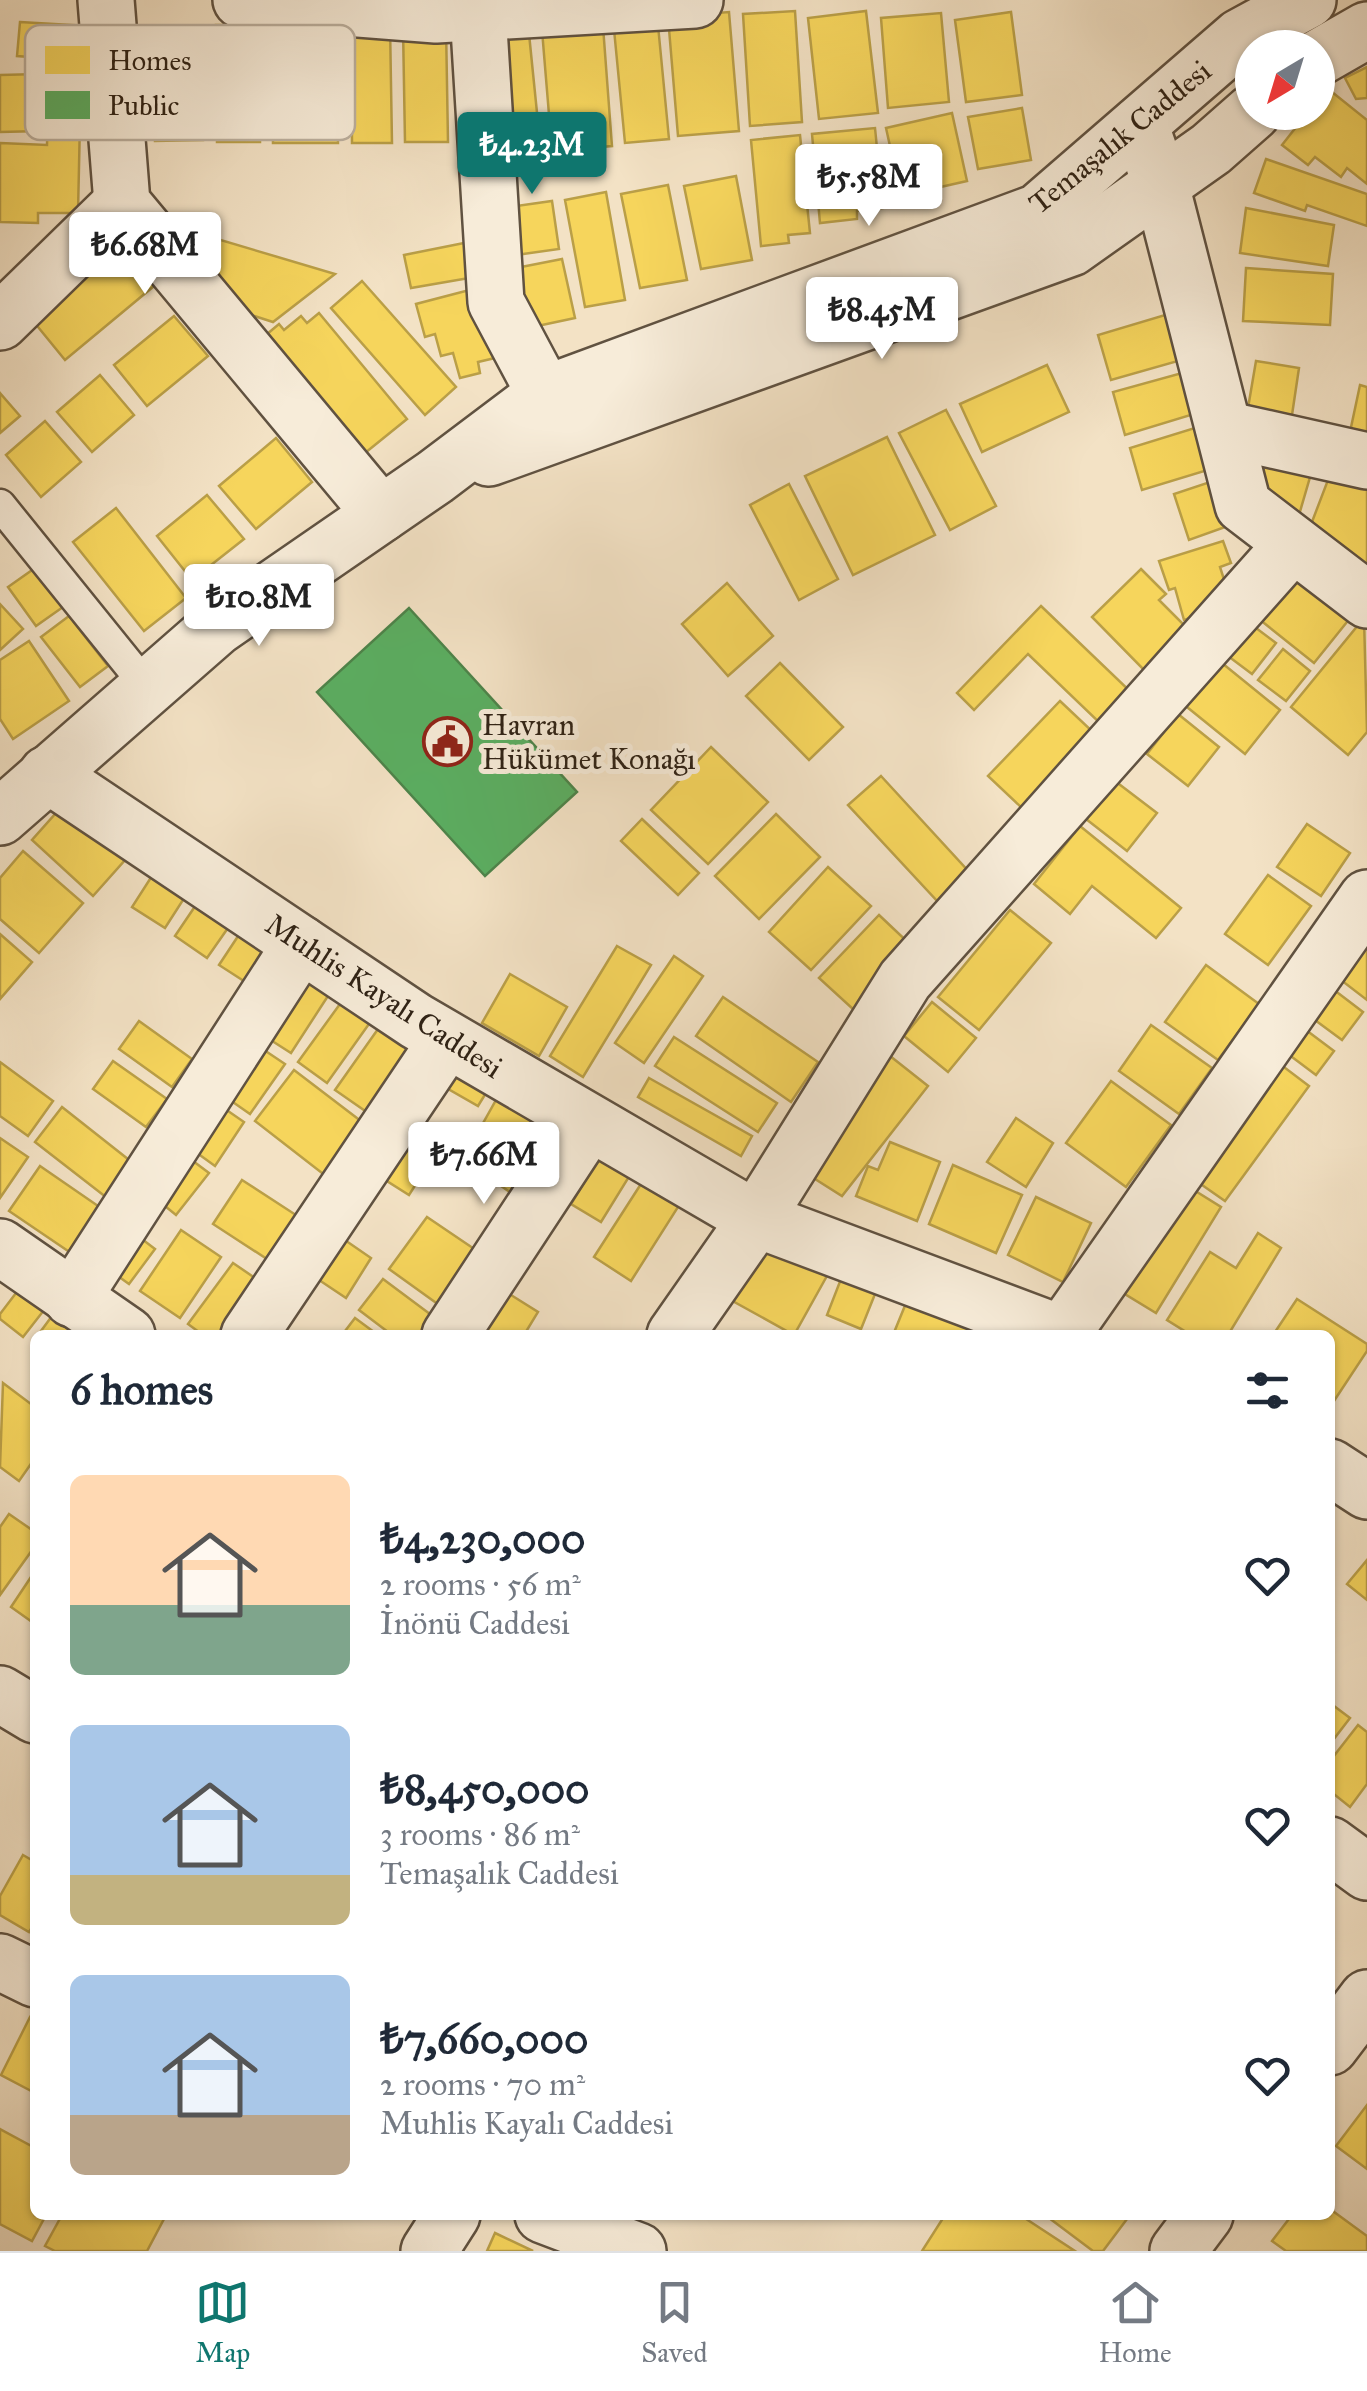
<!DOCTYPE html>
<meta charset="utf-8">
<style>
body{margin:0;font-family:"IM FELL Great Primer",serif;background:#f6f6f7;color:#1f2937;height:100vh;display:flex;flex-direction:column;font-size:38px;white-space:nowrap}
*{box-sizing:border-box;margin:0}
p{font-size:32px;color:#747a83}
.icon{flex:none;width:55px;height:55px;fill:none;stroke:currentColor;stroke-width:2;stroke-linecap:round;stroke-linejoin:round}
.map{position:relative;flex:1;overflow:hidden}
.drawer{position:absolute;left:30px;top:1330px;width:1305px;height:890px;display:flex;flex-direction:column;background:#fff;border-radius:15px;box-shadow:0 2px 8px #0004}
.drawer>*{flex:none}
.needle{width:65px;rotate:218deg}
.tools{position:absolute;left:1235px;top:30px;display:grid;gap:20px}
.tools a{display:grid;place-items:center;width:100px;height:100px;border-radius:50%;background:#fff;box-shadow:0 2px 8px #0004;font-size:50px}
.price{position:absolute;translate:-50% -85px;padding:0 22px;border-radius:10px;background:#fff;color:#222;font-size:32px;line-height:65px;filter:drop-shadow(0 2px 5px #0008)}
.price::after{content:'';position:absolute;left:50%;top:60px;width:30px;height:22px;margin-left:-15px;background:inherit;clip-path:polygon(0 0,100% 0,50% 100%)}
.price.active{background:#0f766e;color:#fff}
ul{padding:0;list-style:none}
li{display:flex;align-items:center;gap:30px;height:250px;padding:0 40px}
li span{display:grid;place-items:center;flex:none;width:280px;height:200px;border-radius:15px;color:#555}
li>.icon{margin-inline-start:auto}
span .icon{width:120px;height:120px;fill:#fffc;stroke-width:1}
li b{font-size:42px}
h2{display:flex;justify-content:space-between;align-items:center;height:120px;padding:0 40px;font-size:42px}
.dock{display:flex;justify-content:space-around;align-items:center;height:140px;border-top:2px solid #e0e1e3;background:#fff;font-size:28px;color:#747a83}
.dock a{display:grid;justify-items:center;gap:5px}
.dock .active{color:#0f766e}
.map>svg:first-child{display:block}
.homes{fill:#f6d55c;stroke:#ba9f47;stroke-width:2.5}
.public{fill:#5aae61;stroke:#4d844a;stroke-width:2.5}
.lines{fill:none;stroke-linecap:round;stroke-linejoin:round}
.service-casing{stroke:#605241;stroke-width:35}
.minor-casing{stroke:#605241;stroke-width:60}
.tertiary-casing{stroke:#605241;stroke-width:60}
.service{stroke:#f7ecd9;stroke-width:30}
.minor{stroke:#f7ecd9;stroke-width:55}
.tertiary{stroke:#f7ecd9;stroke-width:55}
.labels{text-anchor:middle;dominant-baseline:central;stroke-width:10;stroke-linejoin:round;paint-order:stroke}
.street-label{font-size:30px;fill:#2f2215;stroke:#f7ecd9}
.poi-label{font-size:30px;fill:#2f2215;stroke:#f7ecd9;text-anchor:start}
.key{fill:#f7ecd9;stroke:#bbaf9e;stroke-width:2.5}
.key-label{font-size:28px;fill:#2f2215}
</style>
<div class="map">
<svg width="1367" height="2251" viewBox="0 0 1367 2251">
<rect width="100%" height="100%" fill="#f3e2c5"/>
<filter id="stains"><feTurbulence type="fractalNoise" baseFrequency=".002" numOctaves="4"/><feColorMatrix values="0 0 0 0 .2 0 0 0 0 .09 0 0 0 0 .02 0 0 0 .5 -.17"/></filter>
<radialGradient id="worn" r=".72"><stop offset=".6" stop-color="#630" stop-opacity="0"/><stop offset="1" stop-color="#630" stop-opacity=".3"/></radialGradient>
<g class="homes">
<polygon points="795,11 802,122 750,126 743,14"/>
<polygon points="866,11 878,113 819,119 808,18"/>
<polygon points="729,12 739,131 678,136 668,17"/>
<polygon points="1011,12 1022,95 966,102 955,20"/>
<polygon points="602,13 612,146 552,151 541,18"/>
<polygon points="941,13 949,102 888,108 881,18"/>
<polygon points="527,14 541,152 502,155 487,19"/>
<polygon points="657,15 669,139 625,143 613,19"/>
<polygon points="20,22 87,26 85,61 17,56"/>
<polygon points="216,25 260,25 260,142 217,142"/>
<polygon points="337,25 338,143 273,143 271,26"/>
<polygon points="390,25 392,143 352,143 351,26"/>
<polygon points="446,26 448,142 405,142 403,27"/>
<polygon points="1367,67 1367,98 1356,99 1345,78"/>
<polygon points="201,70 203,140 155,141 153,71"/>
<polygon points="49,73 81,74 78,213 38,213 38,223 0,222 0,143 47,145"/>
<polygon points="39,74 41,131 0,132 0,75"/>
<polygon points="1327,88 1367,120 1367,184 1347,168 1341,177 1315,157 1308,165 1282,145 1308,112 1318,112 1318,100"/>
<polygon points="1022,108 1031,160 978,169 968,117"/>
<polygon points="952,113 967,181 901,196 886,128"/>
<polygon points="875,128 883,208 857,211 857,219 820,223 812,134"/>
<polygon points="800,135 810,233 788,235 789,243 761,246 751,140"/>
<polygon points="1266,159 1367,194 1367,226 1307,205 1305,211 1254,193"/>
<polygon points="736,176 752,260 701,269 684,186"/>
<polygon points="668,185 687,280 640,288 621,194"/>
<polygon points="606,192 625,300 585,307 565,200"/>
<polygon points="552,201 559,249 516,255 509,207"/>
<polygon points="1246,208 1334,225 1328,266 1240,253"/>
<polygon points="170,225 335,274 273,322 242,312"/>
<polygon points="469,242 475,277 411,288 404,255"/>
<polygon points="117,243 154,286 65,360 29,316"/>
<polygon points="562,259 575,318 528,328 516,268"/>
<polygon points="1246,268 1333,274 1330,325 1243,321"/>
<polygon points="362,281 456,387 425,415 331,308"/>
<polygon points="477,288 495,358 478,362 480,373 460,378 453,353 441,356 435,334 425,337 416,304"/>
<polygon points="319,313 407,419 365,453 266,335 279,324 284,330 301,316 307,323"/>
<polygon points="1165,315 1178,361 1111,380 1098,335"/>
<polygon points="174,316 208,356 147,406 114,365"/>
<polygon points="1256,361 1299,368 1292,415 1248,408"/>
<polygon points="1047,365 1069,412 982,452 960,404"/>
<polygon points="1182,373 1194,414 1125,435 1113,392"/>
<polygon points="100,375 134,415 92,452 57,412"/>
<polygon points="1360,385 1367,387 1367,436 1350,432"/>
<polygon points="0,393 20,416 0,433"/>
<polygon points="946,410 996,506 950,530 899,433"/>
<polygon points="45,421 81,462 41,497 6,455"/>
<polygon points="1198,427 1211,469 1142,490 1130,448"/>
<polygon points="887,437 935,535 853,575 805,476"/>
<polygon points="276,438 312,482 256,529 219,486"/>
<polygon points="1249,440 1315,460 1299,515 1252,491"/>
<polygon points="1336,459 1367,471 1367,569 1307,535"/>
<polygon points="1213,481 1228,526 1189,540 1174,494"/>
<polygon points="789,484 838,579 799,600 750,505"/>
<polygon points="207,495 244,539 192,580 157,536"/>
<polygon points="116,508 186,598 144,631 73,542"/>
<polygon points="1223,541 1231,563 1220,567 1228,592 1208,598 1212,611 1184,620 1175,588 1169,590 1159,561"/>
<polygon points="1295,564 1355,612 1314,663 1254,615"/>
<polygon points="35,568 63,607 36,626 8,587"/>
<polygon points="1141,569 1166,594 1159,600 1187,628 1144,670 1092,617"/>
<polygon points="727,583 773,636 728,676 682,624"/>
<polygon points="0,604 23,629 0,650"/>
<polygon points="1041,606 1134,695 1104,727 1028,654 974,710 957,693"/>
<polygon points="69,616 108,666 80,687 41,637"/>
<polygon points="1364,618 1367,732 1348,755 1291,707"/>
<polygon points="1248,622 1276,643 1252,674 1224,653"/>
<polygon points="29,641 69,701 13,739 0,719 0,660"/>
<polygon points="1283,649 1310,671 1286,701 1258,680"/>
<polygon points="1217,659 1280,710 1245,754 1182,703"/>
<polygon points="780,663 843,727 809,760 746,696"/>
<polygon points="1060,701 1094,733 1023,809 988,776"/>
<polygon points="1178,714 1219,747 1188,786 1147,754"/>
<polygon points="711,747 768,802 708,864 651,810"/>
<polygon points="881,776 971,874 939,903 848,805"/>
<polygon points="1115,781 1157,813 1127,851 1086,819"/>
<polygon points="64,804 125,860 93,896 32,840"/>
<polygon points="776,814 820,857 759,919 715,876"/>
<polygon points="642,819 699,873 678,895 621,841"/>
<polygon points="1307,824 1350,853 1321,896 1277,867"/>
<polygon points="1080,826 1181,908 1156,938 1092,886 1070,914 1034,884"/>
<polygon points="23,851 83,903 39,953 0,919 0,878"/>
<polygon points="159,865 192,886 165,928 132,907"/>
<polygon points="828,867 871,906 811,970 769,932"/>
<polygon points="1268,875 1311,906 1268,965 1225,934"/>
<polygon points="204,893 237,915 207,958 175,936"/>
<polygon points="1010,910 1051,943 979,1030 938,997"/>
<polygon points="879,915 914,948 854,1010 819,978"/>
<polygon points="248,921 275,939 247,983 219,965"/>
<polygon points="0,934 32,962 0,999"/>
<polygon points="1352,938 1367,950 1367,1000 1328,970"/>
<polygon points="617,946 651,965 583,1077 550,1056"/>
<polygon points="674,956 703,976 644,1063 615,1043"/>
<polygon points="303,959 337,982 291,1053 255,1030"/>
<polygon points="1206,965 1259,1004 1218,1060 1165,1022"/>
<polygon points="510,974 567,1007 539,1056 482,1023"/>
<polygon points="1321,980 1363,1012 1342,1040 1300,1009"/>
<polygon points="353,986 381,1007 327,1083 298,1062"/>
<polygon points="723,997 818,1062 791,1102 696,1036"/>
<polygon points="932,1002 976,1038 948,1072 904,1036"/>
<polygon points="390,1012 426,1037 371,1115 335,1090"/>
<polygon points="139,1021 192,1059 172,1087 119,1049"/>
<polygon points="1294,1021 1334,1051 1316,1075 1276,1045"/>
<polygon points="1151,1025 1212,1068 1179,1114 1119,1071"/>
<polygon points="674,1037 777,1103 758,1132 655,1066"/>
<polygon points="252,1042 285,1064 250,1114 217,1091"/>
<polygon points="885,1052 928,1086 842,1196 796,1167"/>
<polygon points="452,1055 494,1080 478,1106 436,1082"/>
<polygon points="1268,1055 1309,1086 1225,1201 1182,1171"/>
<polygon points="113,1061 167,1099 146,1127 93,1089"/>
<polygon points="0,1062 53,1101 28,1136 0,1116"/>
<polygon points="294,1070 370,1128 331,1180 255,1121"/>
<polygon points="649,1078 752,1136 741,1156 638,1097"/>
<polygon points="1111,1081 1171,1125 1126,1187 1066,1143"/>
<polygon points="505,1084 574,1122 551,1164 482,1125"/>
<polygon points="215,1102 244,1122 215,1166 186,1145"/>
<polygon points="62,1107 138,1167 111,1201 35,1142"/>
<polygon points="1016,1118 1053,1143 1026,1187 987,1162"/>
<polygon points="411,1126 441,1145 409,1195 379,1176"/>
<polygon points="0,1138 28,1157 0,1198"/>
<polygon points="890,1142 940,1162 917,1221 856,1196 868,1166 878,1170"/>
<polygon points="605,1148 635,1167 601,1222 571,1204"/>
<polygon points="181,1152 209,1173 176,1215 149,1193"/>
<polygon points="518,1159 544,1175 526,1203 501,1186"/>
<polygon points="953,1165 1022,1195 996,1253 929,1224"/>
<polygon points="40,1166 101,1208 71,1253 9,1211"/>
<polygon points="648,1173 685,1196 631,1281 594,1257"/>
<polygon points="242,1180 299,1217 270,1261 213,1224"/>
<polygon points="1181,1182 1221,1207 1156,1313 1115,1288"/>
<polygon points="1036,1197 1091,1223 1063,1282 1008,1255"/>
<polygon points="427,1217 492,1261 453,1315 389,1269"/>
<polygon points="130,1230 155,1249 129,1284 104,1266"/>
<polygon points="181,1230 221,1257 180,1318 140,1291"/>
<polygon points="1258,1233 1281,1248 1228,1335 1191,1335 1167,1320 1210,1252 1236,1268"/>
<polygon points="339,1236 371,1258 346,1298 313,1276"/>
<polygon points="762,1238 828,1274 794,1335 729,1299"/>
<polygon points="848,1261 883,1274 861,1329 827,1315"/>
<polygon points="233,1263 258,1280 218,1335 203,1335 188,1324"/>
<polygon points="29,1276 55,1296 23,1337 0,1319 0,1314"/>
<polygon points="383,1279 446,1326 439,1335 392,1335 359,1310"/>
<polygon points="913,1286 981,1316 973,1335 893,1335"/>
<polygon points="503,1290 538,1312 524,1335 493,1335 480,1327"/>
<polygon points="66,1297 118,1335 38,1335"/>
<polygon points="1297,1299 1367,1344 1367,1351 1332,1404 1330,1335 1273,1335"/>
<polygon points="355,1318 378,1335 342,1335"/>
<polygon points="3,1383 35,1407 35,1458 19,1481 0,1467"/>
<polygon points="9,1514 35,1532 35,1546 0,1595 0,1527"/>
<polygon points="1367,1560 1367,1600 1347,1584"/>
<polygon points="35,1571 35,1624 11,1607"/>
<polygon points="1330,1703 1350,1718 1330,1744"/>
<polygon points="1358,1725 1367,1732 1367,1784 1350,1807 1330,1791 1330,1761"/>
<polygon points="23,1855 35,1862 35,1923 29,1932 0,1915 0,1896"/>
<polygon points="30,2017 35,2020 35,2093 1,2075"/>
<polygon points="1367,2105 1367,2169 1336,2146"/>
<polygon points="0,2129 35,2148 35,2215 46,2215 32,2241 0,2224"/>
<polygon points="1330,2209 1367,2236 1367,2251 1286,2251 1272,2241 1292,2215 1330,2215"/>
<polygon points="62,2215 161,2215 165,2217 147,2251 55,2251 45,2246"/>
<polygon points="945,2215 1020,2215 1075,2251 922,2251"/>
<polygon points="1045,2215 1130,2215 1103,2251 1093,2251"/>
<polygon points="495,2233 533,2251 487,2251"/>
</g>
<polygon class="public" points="409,608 577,792 485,876 317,692"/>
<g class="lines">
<defs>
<polyline id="service" points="0,505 147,687"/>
<g id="minor">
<polyline points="106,0 122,203 381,514"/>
<polyline points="478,12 496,302 545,394"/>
<polyline points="1140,124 1161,185 1243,505 1367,600"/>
<polyline points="0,322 122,203"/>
<polyline points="1224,429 1367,461"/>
<polyline points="47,774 416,1021 756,1219 1065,1335"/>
<polyline points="0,1247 127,1335"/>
<polyline points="72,1299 301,944"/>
<polyline points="1062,1334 1367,898"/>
<polyline points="249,1335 447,1040"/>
<polyline points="450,1335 588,1125"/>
<polyline points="675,1335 756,1219 905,980 1293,544"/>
<polyline points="1330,1467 1367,1491"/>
<polyline points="0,1694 35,1715"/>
<polyline points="1330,1845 1367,1872"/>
<polyline points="0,1962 35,1979"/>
<polyline points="1330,2047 1367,1998"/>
<polyline points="543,2215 638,2251"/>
<polyline points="429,2251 452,2215"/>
<polyline points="1178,2251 1205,2215"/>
</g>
<g id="tertiary">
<polyline points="241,0 436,15 695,0"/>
<polyline points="1318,58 1367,30"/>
<polyline points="489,458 1071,248 1211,149 1253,112"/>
<polyline points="0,817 217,627 435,477 545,394 1038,212 1240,37 1308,0"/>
</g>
</defs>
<use href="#service" class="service-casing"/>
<use href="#minor" class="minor-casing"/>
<use href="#tertiary" class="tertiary-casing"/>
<use href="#service" class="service"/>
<use href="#minor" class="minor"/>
<use href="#tertiary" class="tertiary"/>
</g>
<defs>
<symbol id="civic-ring" viewBox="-11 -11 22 22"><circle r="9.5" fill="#f7ecd9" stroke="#8f2418" stroke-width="1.5"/><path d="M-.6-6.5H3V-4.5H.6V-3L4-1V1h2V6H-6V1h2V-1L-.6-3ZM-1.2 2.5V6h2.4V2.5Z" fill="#8f2418"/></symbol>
</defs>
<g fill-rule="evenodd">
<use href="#civic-ring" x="420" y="714" width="55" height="55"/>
</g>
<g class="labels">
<g class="street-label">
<text transform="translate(1120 137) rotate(-39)">Temaşalık Caddesi</text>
<text transform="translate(384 996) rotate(33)">Muhlis Kayalı Caddesi</text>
</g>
<g class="poi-label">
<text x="482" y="725">Havran<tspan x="482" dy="34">Hükümet Konağı</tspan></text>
</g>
</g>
<rect x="25" y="25" width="330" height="115" rx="15" class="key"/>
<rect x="45" y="46" width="45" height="28" fill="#f6d55c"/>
<rect x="45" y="91" width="45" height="28" fill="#5aae61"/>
<g class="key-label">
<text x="108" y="70">Homes</text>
<text x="108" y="115">Public</text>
</g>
<rect width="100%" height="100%" filter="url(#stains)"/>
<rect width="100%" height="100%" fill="url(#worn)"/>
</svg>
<div class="tools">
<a><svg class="needle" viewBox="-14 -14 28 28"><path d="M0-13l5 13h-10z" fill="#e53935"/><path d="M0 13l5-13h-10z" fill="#747a83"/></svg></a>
</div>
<b class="price active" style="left:532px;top:197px">₺4.23M</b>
<b class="price" style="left:869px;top:229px">₺5.58M</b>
<b class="price" style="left:145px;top:297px">₺6.68M</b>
<b class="price" style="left:882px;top:362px">₺8.45M</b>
<b class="price" style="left:259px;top:649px">₺10.8M</b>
<b class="price" style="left:484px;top:1207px">₺7.66M</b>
<section class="drawer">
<h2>6 homes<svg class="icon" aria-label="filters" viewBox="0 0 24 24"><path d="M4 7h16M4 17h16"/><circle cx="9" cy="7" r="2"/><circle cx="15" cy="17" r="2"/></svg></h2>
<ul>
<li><span style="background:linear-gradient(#ffd9b3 65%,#7fa58c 0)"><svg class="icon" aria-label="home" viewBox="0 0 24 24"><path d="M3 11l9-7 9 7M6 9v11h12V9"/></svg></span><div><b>₺4,230,000</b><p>2 rooms · 56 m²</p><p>İnönü Caddesi</p></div><svg class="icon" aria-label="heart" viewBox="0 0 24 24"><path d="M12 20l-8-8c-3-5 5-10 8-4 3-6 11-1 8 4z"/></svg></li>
<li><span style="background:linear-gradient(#a9c7e8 75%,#c2b280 0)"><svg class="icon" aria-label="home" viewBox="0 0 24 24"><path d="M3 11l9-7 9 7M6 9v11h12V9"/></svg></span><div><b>₺8,450,000</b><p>3 rooms · 86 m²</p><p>Temaşalık Caddesi</p></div><svg class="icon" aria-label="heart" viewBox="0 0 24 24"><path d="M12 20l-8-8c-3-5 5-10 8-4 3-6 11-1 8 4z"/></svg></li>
<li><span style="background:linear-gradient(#a9c7e8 70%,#b9a48a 0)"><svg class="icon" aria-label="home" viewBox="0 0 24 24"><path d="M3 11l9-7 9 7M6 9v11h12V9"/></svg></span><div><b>₺7,660,000</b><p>2 rooms · 70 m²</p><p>Muhlis Kayalı Caddesi</p></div><svg class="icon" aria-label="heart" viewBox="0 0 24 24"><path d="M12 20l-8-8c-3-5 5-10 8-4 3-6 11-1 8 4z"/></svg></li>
</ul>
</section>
</div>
<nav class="dock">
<a class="active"><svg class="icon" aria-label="map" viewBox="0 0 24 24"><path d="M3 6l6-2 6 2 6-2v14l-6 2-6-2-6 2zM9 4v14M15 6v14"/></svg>Map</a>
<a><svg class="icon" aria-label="saved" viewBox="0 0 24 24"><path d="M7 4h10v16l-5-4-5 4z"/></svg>Saved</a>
<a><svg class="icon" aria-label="home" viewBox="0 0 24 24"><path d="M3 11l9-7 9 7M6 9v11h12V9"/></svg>Home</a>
</nav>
